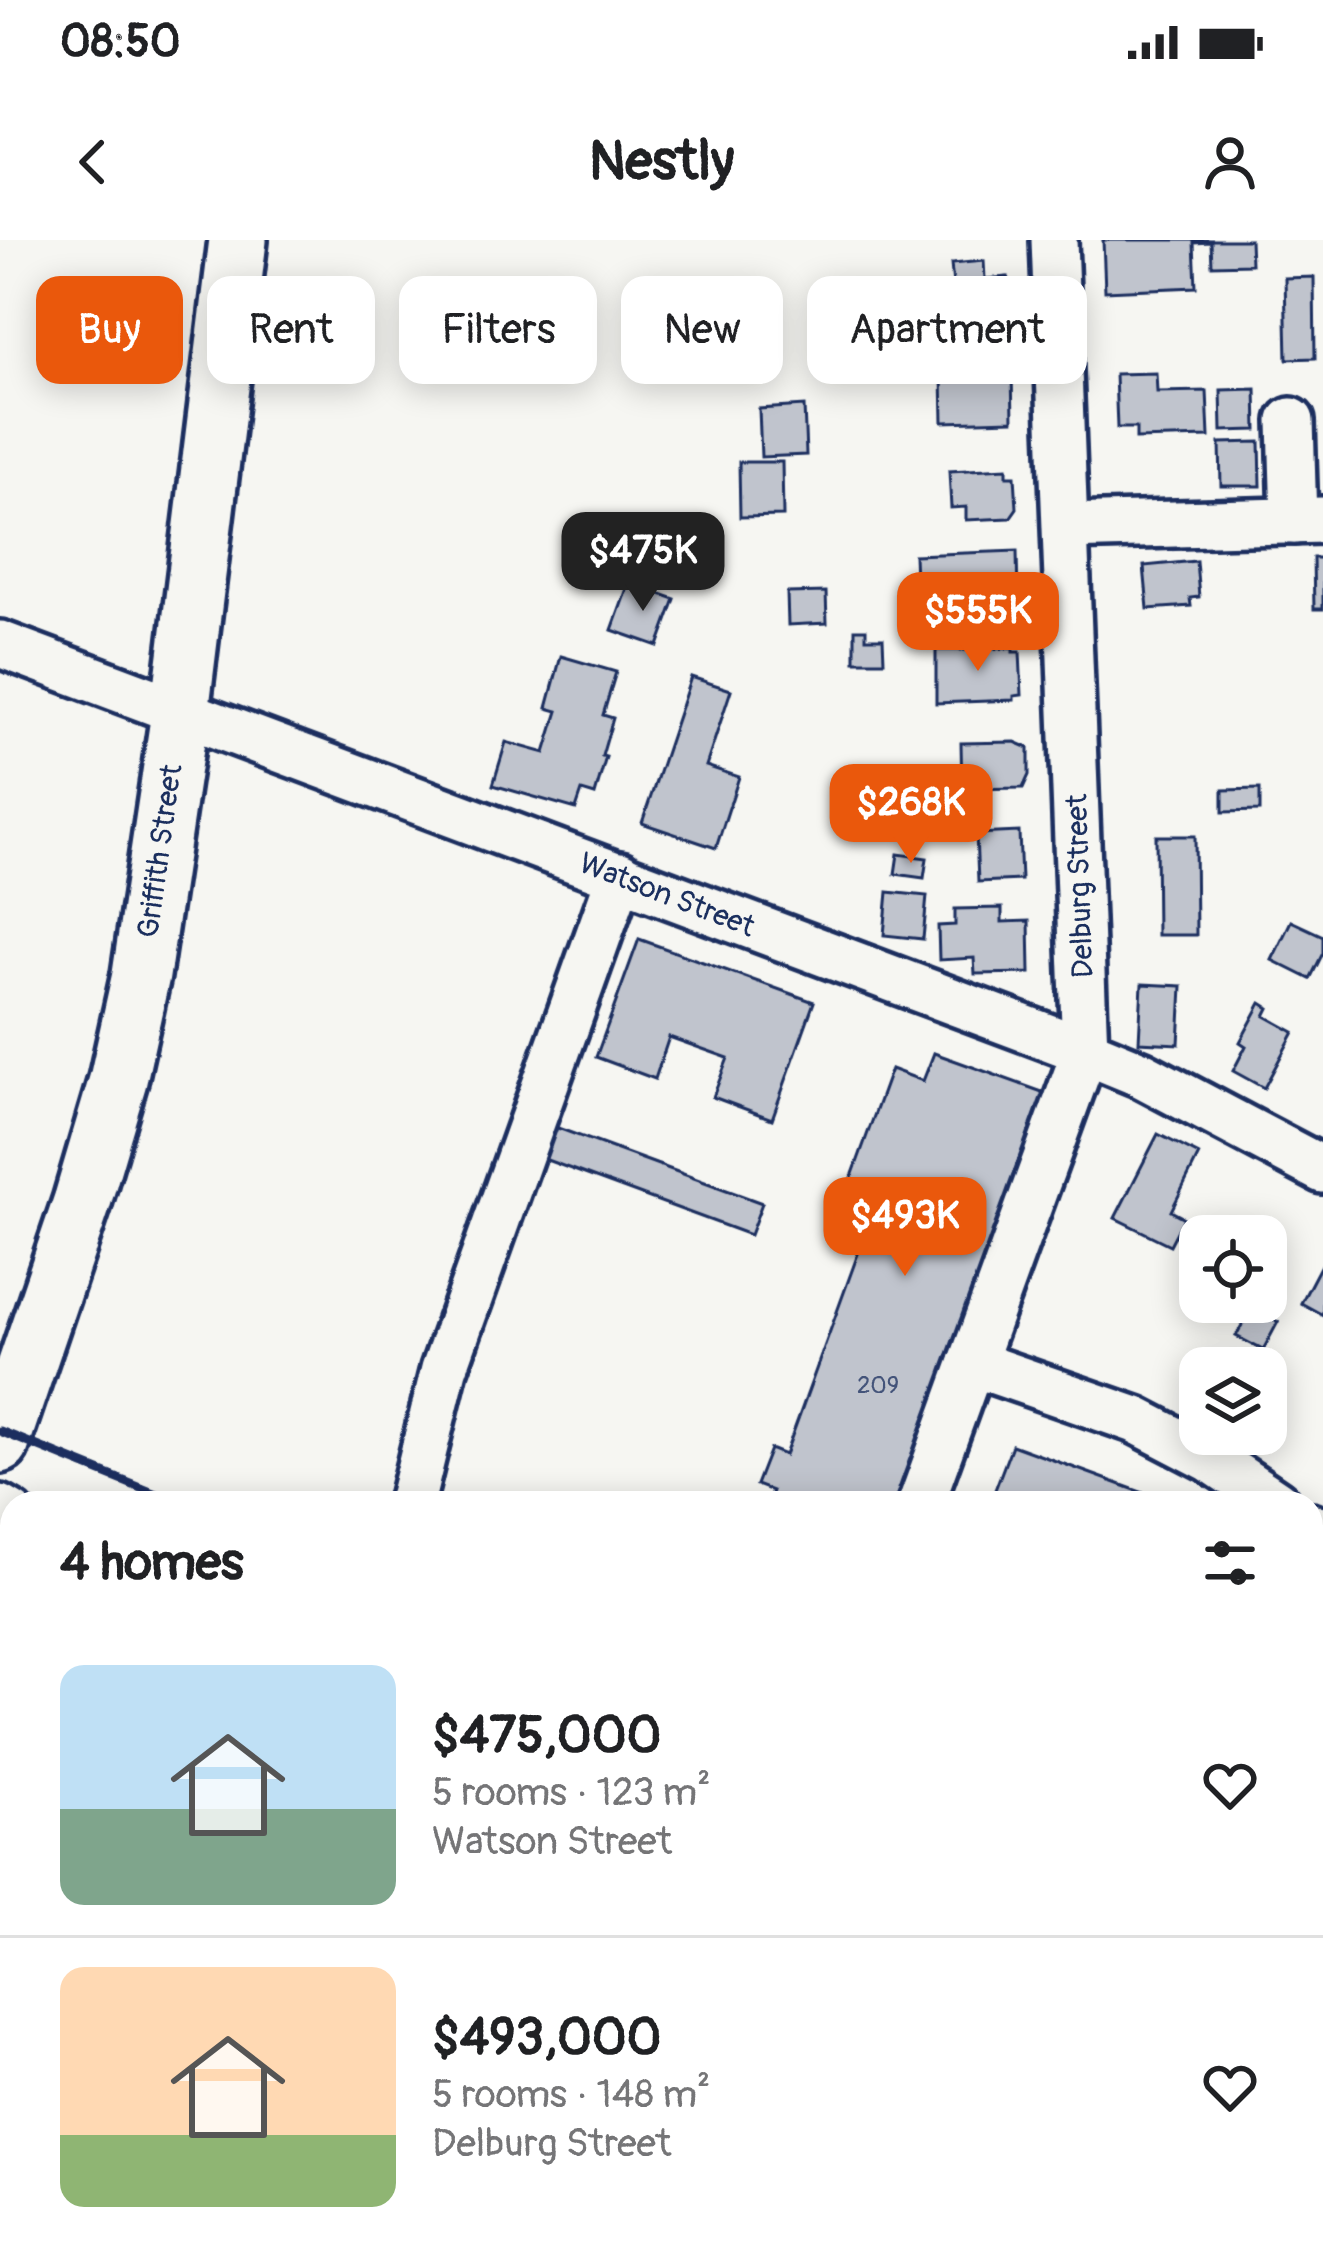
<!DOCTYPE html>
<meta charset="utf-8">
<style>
body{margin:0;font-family:Pangolin,sans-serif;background:#f6f6f6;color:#202124;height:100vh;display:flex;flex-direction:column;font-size:45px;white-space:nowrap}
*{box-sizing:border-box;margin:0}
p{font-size:39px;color:#757577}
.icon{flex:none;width:66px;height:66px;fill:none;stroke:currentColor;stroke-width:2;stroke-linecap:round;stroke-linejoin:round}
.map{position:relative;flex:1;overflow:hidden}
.drawer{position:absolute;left:0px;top:1251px;width:1323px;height:768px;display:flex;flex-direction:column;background:#fff;border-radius:36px 36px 0 0;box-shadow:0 6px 30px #0003}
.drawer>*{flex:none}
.top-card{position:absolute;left:36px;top:36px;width:1251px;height:108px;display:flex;gap:24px}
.tools{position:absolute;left:1179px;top:975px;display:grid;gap:24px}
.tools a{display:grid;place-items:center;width:108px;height:108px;border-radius:24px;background:#fff;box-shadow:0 6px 30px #0003;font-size:60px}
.price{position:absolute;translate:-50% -102px;padding:0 27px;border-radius:24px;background:#ea580c;color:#fff;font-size:39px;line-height:78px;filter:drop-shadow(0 3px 6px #0008)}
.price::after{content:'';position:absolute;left:50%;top:72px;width:36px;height:27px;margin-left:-18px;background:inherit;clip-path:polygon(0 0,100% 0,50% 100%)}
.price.selected{background:#222;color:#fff}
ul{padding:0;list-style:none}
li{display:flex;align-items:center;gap:36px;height:300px;padding:0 60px}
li+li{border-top:3px solid #e0e0e0}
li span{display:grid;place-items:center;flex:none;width:336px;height:240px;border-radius:24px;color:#555}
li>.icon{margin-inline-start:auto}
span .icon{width:144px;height:144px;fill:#fffc;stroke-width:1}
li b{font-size:51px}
h2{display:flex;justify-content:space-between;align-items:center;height:144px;padding:0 60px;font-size:51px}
.pill{padding:0 42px;border-radius:24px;background:#fff;box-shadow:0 6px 30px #0003;font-size:42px;line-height:108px}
.pill.selected{background:#ea580c;color:#fff}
.status{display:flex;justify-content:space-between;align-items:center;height:84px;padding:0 60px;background:#fff;direction:ltr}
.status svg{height:33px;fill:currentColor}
header{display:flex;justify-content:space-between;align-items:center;height:156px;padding:0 60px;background:#fff;font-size:54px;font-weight:700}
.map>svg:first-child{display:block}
.built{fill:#e6e7e7}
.green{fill:#d6d9dd;stroke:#78849e;stroke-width:3}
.building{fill:#c0c4cd;stroke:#1b2f5e;stroke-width:3}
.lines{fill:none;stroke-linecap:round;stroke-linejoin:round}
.minor-casing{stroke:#1b2f5e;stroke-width:54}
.major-casing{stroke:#1b2f5e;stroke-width:66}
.path{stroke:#1b2f5e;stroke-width:6;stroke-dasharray:9 9;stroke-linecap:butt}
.minor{stroke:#f6f6f2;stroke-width:45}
.major{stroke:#f6f6f2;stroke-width:57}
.rail{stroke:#1b2f5e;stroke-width:9}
.labels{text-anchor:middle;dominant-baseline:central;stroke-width:9;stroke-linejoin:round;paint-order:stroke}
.number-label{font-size:24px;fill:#44547a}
.street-label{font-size:30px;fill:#1b2f5e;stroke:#f6f6f2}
</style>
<div class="status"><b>08:50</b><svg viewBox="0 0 49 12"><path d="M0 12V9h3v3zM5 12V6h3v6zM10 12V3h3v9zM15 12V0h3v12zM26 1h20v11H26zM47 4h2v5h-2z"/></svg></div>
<header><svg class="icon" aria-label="back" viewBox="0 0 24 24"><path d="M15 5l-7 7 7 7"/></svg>Nestly<svg class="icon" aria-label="person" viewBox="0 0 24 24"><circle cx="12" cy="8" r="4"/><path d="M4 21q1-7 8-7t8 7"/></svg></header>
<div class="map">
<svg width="1323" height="2019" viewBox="0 0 1323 2019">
<rect width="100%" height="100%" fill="#f6f6f2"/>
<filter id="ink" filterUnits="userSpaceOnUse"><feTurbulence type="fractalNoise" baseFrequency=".00833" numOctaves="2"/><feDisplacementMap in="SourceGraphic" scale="24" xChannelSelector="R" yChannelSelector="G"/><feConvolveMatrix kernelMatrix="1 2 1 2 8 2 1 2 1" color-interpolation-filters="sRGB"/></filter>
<g filter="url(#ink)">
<polygon class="built" points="0,1973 12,1978 12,2007 91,2007 124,2019 0,2019"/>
<polygon class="green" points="1311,1901 1323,1906 1323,2019 1215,2019 1219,2007 1311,2007"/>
<g class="building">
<polygon points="1103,0 1250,0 1251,24 1212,25 1211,2 1194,3 1196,47 1105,51"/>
<polygon points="984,21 985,39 1008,37 1010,86 932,90 930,57 954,55 951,24"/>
<polygon points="1314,37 1315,118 1287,119 1285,38"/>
<polygon points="1012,133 1013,180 943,182 942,136"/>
<polygon points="1156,133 1157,152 1207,151 1209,197 1136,199 1136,188 1117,188 1115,134"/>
<polygon points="1256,149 1257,190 1222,191 1221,150"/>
<polygon points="804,166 806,215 761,217 759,169"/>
<polygon points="1260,202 1261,246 1221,246 1220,203"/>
<polygon points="739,222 782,222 783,276 740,277"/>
<polygon points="1007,228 1007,236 1015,236 1017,268 1010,278 966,280 966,267 951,268 949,231"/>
<polygon points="1017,311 1018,361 916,364 914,315"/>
<polygon points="1313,318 1323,318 1323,369 1314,369"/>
<polygon points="1196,321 1199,357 1190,358 1191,366 1148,369 1144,326"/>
<polygon points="629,343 675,359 658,406 612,390"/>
<polygon points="826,352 827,383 788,385 787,353"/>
<polygon points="855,389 866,389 866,398 883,398 884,421 855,421"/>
<polygon points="967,403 989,403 989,409 1013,408 1013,412 1020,412 1022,455 1014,456 1014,460 936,463 936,410 967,410"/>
<polygon points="561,416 616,432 603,475 613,478 602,516 606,517 595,555 582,551 576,569 493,545 506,502 545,513 558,471 547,468"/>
<polygon points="691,437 731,450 706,526 739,537 716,608 642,583"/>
<polygon points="1015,502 1029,508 1029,535 1023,548 962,549 961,503"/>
<polygon points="1260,549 1260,571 1223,572 1223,550"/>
<polygon points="1019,592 1021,640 978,642 976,594"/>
<polygon points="1156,596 1195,596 1196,695 1157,695"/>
<polygon points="898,614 927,618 924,638 895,634"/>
<polygon points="888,652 927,656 923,699 884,695"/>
<polygon points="1002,668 1002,682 1029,681 1030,733 975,734 974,718 939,720 938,686 955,685 955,669"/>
<polygon points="1291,681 1323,696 1323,713 1310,739 1272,720"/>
<polygon points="639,699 814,762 772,879 713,857 728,818 669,797 655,839 596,817"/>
<polygon points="1142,744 1182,746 1179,804 1139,802"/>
<polygon points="1261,763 1269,768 1265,776 1294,792 1264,848 1233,831 1246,806 1240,802"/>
<polygon points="934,813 1045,853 896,1263 768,1263 772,1251 756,1245 770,1209 785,1215 871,978 841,967 891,829 923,841"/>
<polygon points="555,887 762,963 750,995 544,919"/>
<polygon points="1158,894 1199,915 1171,971 1184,978 1170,1005 1115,978"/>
<polygon points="1323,1021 1323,1075 1301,1063"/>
<polygon points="1251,1068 1278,1082 1263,1110 1236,1096"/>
<polygon points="1012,1205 1171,1263 990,1263"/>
<polygon points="0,1522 12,1526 12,1644 0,1680 12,1684 12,1781 2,1812 0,1811"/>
<polygon points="639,2007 700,2007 696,2019 673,2019"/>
<polygon points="786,2007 863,2007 859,2019 782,2019"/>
</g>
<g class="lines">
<defs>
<g id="minor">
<polyline points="1291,181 1294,281"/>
<polyline points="1066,287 1323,280"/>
<polyline points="0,404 1085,811 1141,834 1323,930"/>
<polyline points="972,1123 1136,1180 1211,1219 1276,1263"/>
<polyline points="411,1263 444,1129 620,635"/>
<polyline points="921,1263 1085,811 1054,0"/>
<polyline points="0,1268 12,1275"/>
<polyline points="1311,1286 1323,1294"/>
<polyline points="574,2019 578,2007"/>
</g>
<g id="major">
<polyline points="0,1204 82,962 118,840 141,735 180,473 238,0"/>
<polyline points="0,1901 12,1906"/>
<polyline points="286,2007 320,2019"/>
</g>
</defs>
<use href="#minor" class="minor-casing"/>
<use href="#major" class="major-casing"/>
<polyline class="path" points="182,2007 213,2019"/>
<use href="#minor" class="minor"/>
<use href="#major" class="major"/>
<g class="rail">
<polyline points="0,1191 178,1263"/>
<polyline points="1311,1726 1323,1732"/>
</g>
</g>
</g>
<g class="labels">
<g class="number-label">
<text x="878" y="1145">209</text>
</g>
<g class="street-label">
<text transform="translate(160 611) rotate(-82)">Griffith Street</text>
<text transform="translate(1080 646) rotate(-92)">Delburg Street</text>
<text transform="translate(667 655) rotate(21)">Watson Street</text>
</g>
</g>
</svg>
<div class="tools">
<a><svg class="icon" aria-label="locate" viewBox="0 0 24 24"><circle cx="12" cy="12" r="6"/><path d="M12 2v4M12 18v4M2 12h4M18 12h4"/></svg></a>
<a><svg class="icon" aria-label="layers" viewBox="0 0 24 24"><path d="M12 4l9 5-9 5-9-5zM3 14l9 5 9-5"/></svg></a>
</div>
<b class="price selected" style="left:643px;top:374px">$475K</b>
<b class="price" style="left:978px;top:434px">$555K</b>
<b class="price" style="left:911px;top:626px">$268K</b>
<b class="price" style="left:905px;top:1039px">$493K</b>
<div class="top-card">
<a class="pill selected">Buy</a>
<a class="pill">Rent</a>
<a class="pill">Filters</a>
<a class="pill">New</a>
<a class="pill">Apartment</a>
</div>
<section class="drawer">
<h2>4 homes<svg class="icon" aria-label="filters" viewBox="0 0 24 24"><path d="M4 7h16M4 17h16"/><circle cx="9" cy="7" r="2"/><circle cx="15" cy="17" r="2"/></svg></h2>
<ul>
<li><span style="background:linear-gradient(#bfe0f5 60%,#7fa58c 0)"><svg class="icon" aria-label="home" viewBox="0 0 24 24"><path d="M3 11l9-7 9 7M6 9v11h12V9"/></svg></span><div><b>$475,000</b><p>5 rooms · 123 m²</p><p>Watson Street</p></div><svg class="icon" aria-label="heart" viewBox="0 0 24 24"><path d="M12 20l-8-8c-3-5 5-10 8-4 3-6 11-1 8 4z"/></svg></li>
<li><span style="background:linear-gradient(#ffd9b3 70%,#8fb573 0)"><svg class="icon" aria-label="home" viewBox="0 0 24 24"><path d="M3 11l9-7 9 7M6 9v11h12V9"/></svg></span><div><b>$493,000</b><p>5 rooms · 148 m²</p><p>Delburg Street</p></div><svg class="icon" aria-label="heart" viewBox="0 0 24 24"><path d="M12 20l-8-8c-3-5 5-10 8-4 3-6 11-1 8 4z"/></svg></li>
</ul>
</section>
</div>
